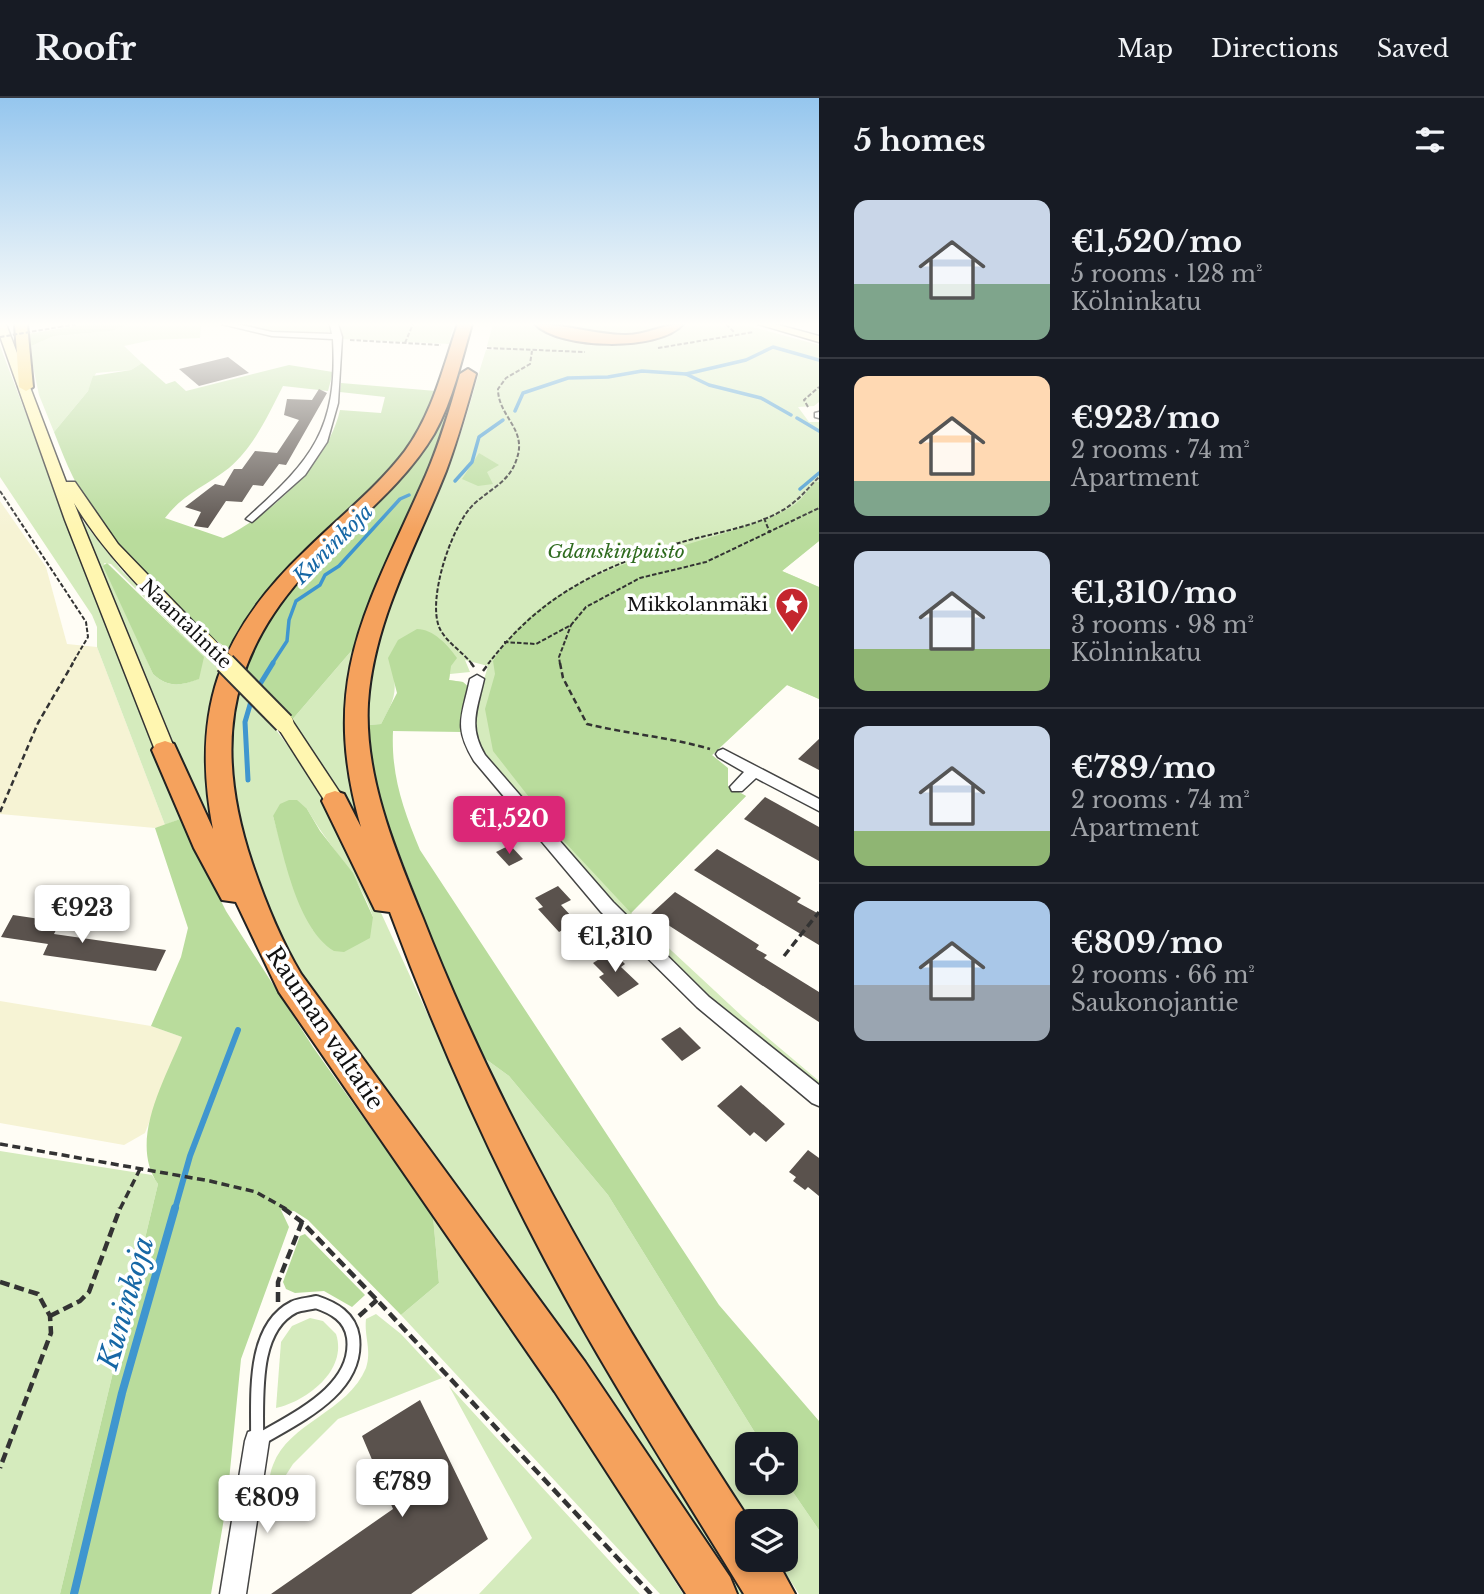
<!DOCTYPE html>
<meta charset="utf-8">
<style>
body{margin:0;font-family:"Libre Baskerville",serif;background:#242831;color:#f1f3f6;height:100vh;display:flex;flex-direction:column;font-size:26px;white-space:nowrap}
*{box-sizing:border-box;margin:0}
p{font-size:23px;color:#9ea1a6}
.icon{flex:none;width:38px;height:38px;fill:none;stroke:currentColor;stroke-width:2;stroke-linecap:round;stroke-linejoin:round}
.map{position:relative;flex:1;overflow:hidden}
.drawer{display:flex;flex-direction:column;background:#171b24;width:665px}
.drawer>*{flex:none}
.tools{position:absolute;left:735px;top:1334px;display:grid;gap:14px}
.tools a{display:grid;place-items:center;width:63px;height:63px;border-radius:14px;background:#171b24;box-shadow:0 4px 10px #0003;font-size:35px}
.price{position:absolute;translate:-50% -60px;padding:0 16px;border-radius:7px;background:#fff;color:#222;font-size:23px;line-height:46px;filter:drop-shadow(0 2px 4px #0008)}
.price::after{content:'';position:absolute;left:50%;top:42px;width:21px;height:16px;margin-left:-10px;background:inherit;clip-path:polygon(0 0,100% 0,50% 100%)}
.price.selected{background:#db2777;color:#fff}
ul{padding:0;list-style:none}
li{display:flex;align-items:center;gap:21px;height:175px;padding:0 35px}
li+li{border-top:2px solid #363941}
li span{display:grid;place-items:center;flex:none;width:196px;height:140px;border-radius:14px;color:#555}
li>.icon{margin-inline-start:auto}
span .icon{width:84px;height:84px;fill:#fffc;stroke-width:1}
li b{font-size:30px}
h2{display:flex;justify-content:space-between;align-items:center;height:84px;padding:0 35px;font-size:30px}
header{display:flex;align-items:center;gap:42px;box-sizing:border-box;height:98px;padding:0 35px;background:#171b24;border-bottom:2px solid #363941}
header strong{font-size:33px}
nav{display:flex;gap:38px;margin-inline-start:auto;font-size:24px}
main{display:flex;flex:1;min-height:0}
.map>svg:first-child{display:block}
.farmland{fill:#f6f3d4}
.green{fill:#d5ebbd;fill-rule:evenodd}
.forest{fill:#b9dc9c}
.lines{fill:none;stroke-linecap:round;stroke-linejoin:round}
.stream-far3{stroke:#3f96cf;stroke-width:3.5}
.stream-far2{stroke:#3f96cf;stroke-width:5}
.stream-far1{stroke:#3f96cf;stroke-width:6}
.stream{stroke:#3f96cf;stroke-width:8}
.building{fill:#5a524d}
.lane-casing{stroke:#444;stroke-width:16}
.street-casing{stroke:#444;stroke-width:3}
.secondary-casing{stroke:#333;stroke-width:3}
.primary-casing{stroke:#222;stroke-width:4}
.highway-casing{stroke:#222;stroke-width:4}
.path-far3{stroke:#333;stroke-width:2;stroke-dasharray:4.5 2;stroke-linecap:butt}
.path-far2{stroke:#333;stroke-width:2.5;stroke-dasharray:6 3.5;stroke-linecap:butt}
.path-far1{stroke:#333;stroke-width:3.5;stroke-dasharray:8 4.5;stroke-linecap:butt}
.path{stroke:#333;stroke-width:4.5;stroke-dasharray:10 5;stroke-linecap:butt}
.lane{stroke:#fff;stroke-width:12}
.street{fill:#fff;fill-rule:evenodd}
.secondary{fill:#fff6b0;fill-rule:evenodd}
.primary{fill:#f9d66b;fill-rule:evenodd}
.highway{fill:#f5a25d;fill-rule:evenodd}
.secondary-bridge-far1-casing{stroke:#333;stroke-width:18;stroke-linecap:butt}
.secondary-bridge-casing{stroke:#333;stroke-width:23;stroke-linecap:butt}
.path-bridge{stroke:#333;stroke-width:2;stroke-dasharray:4.5 2;stroke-linecap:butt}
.secondary-bridge-far1{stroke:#fff6b0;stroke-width:16}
.secondary-bridge{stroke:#fff6b0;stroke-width:19}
.labels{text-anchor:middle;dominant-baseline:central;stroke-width:7;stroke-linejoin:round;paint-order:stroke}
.far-park-label{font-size:19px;font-style:italic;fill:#2f6b1f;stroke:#fff}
.far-poi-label{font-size:19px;fill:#111;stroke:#fff;text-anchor:end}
.far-street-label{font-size:19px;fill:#111;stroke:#fff}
.far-water-label{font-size:21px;font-style:italic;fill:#1768a6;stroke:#fff}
.street-label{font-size:23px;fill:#111;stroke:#fff}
.near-water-label{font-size:28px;font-style:italic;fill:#1768a6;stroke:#fff}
</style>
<header>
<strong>Roofr</strong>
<nav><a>Map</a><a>Directions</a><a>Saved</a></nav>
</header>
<main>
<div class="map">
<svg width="819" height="1496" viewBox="0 0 819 1496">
<rect width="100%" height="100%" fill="#fffdf5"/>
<g class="farmland">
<polygon points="0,403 46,469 67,546 97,549 165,727 155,730 0,716"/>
<polygon points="0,903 151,928 182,939 145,1035 124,1047 0,1025"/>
</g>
<g class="green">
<polygon points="129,226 201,226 200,240 152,242 124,248 142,265 131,272 96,275 88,293 54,334 39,297 29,249 54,238 112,233"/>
<polygon points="234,226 331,226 334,234 282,236"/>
<polygon points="338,226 454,226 449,246 341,241"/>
<path d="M 493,226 L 537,226 L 550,232 L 607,242 L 676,231 L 680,226 L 742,226 L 819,247 L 819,304 L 814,308 L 798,309 L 809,324 L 819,324 L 819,443 L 782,473 L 819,489 L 819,601 L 787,587 L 697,671 L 746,698 L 631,815 L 743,919 L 819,983 L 819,992 L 692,883 L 613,806 L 480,655 C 467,628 480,596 488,568 L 465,562 L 470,574 L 450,576 L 449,582 L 463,584 L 462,634 L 401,599 L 394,580 C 397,599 390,609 381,626 L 368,627 C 355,547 424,428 454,354 C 467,321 475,285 486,252 L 497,251 L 487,248 Z"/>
<path d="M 548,226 L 670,226 C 643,248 578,238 548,226 Z"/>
<polygon points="0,248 180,721 165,727 97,549 97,529 92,517 0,379"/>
<path d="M 81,421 L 123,474 L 221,569 C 202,639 204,676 219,745 L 196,707 L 100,475 ZM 104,465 L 111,466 L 203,559 L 198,581 C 180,588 168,590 153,576 Z"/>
<path d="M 353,551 C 341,622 345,662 365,730 L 361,732 L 291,623 Z"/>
<path d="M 242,590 C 283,638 318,687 348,743 L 507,1089 L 755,1496 L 731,1496 L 285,854 L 237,744 L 225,610 ZM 307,711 C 328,748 360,778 373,819 L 313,832 L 295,794 L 273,718 Z"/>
<polygon points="476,954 509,978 608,1097 762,1346 747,1346 747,1384 786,1384 819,1432 819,1496 799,1496 776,1461 786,1461 786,1423 750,1423 598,1184"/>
<polygon points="0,1053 152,1077 158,1086 60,1496 0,1496"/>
<polygon points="433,1118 587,1345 683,1496 660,1496 401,1217 439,1185"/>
<path d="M 376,1216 L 401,1236 L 442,1280 L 338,1321 L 293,1366 L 268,1405 C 269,1392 268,1379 273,1367 C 289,1324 348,1314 366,1270 C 372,1253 364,1238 366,1221 Z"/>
<path d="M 310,1220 L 323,1223 L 336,1236 C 348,1272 307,1303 276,1310 L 281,1244 L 292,1228 Z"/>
<polygon points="449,1288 640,1496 479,1496 532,1440"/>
</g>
<g class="forest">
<polygon points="87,226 129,226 112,233 54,238 29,249 28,236"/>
<path d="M 142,265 L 166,286 L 175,283 L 186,293 L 289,267 L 333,274 L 328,293 L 283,288 C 268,317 254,349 229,370 C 205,389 184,395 165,420 L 223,440 C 271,417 328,365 340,312 L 381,315 L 385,299 L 340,294 L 341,285 L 436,293 C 425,317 414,343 398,364 C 346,429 265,475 229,552 C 175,513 102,440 73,379 C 66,365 60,349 54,334 L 88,293 L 93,278 L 131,272 Z"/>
<polygon points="447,308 453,309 433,366 362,521 353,551 291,623 242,569 281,500 381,401"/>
<polygon points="479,355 499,367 487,374 493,386 478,388 462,381"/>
<path d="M 815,384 L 819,384 L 819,443 L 782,473 L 819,489 L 819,601 L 787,587 L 712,657 L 728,670 L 728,688 L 746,698 L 631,815 L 561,740 L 493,653 L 485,611 L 495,576 L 493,563 C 544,480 638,462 725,435 C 748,427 773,421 794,407 C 803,401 807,392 815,384 Z"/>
<path d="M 107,465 L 204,559 L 199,581 C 180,588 168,590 153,576 L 103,468 Z"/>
<path d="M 417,531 C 433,531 448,547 457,560 L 451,568 L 449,582 L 463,584 L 470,590 L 461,624 L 462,634 L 393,633 C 391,677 403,711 420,752 L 719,1207 L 819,1323 L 819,1432 L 786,1384 L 786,1346 L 762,1346 L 608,1097 L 509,978 L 476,954 L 389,729 L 374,675 L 368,627 L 381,626 L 397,595 L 388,560 L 398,542 Z"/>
<path d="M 289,702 L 297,702 L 307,711 L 320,733 L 353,775 L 373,819 L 370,840 L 344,854 L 334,853 C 297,830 284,758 273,718 L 280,706 Z"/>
<path d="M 180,721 L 226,813 L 313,949 L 433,1118 L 439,1185 L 401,1217 L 308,1122 L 294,1113 L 281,1112 L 289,1129 L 241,1261 L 227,1403 L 211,1496 L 60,1496 L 158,1086 C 128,1043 165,982 182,939 L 151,928 L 181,859 L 188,830 L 155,730 Z"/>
<polygon points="305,1136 365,1197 352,1209 324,1193 295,1195 286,1191 283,1184 300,1138"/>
</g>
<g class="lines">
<g class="stream-far3">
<polyline points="686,276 709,287 761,300 791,317"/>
<polyline points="515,313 523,295 568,280 608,279 642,273 686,276 746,262 773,249 819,262"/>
<polyline points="797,320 819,333"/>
<polyline points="455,383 472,364 479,339 503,322"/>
<polyline points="800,391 819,375"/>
<polyline points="272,566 287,543 289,522 296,503 320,487 325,477 339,468 400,401 409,397"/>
</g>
<g class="stream-far2">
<polyline points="257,591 273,565"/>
<polyline points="248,682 245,624 252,600"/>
</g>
<polyline class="stream-far1" points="175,1111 190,1058 238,932"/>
<polyline class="stream" points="74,1496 122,1295 175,1110"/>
</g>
<g class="building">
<polygon points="228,259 249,275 199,288 179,271"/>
<polygon points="319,291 327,295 286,367 279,366 263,388 253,387 242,404 226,403 208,430 194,428 201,414 185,409 215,386 224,388 234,371 242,371 255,353 277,355 299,322 284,317 287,301 312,302"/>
<polygon points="819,641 819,672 798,661"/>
<polygon points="765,699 819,729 819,763 744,721"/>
<polygon points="476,703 490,716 475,724 461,710"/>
<polygon points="510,747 523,761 509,768 496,754"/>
<polygon points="717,751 801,800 797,804 819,816 819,847 694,772"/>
<polygon points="558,788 571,802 561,807 572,819 566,822 571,827 559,834 538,811 543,809 535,800"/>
<polygon points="675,794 759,847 756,851 767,857 764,860 819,894 819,924 651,816"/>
<polygon points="13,817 60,824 54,836 166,852 156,873 43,857 48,846 1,839"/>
<polygon points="612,853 625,866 621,869 639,886 618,899 599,879 604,876 593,865"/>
<polygon points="680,929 701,950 682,963 661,941"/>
<polygon points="741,987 785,1026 766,1044 754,1034 750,1038 717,1008"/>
<polygon points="808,1052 819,1060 819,1098 808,1089 805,1092 793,1083 796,1079 789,1074"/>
<polygon points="420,1302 488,1441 411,1496 271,1496 393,1411 362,1338"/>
</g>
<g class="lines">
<defs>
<path id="lane" d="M 316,1204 C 334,1210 350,1219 353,1239 C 360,1292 295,1320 257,1343 C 258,1303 250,1231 294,1209 C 301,1206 309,1206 316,1204 Z"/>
<g id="street">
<path d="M 222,226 L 237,226 L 272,234 L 332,236 L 330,226 L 338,226 L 342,239 L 338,305 L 327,344 L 305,377 L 252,424 L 246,421 L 248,419 C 312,362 338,331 333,241 L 272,238 Z"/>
<polygon points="819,314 819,320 815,319 815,315"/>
<path d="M 477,577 L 484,581 C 477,612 468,628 485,657 L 613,804 L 709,899 L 819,987 L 819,1008 L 812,1005 L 697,909 L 601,814 L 474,663 C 453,628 462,619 470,581 Z"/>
<polygon points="723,651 819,701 819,713 756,680 742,693 732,693 730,689 744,674 718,659 716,656 718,653"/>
<polygon points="257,1331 266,1334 269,1343 246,1496 220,1496 245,1343 248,1334"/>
</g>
<g id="secondary">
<path d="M 0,226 L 6,226 L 66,384 L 75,384 L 118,446 L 208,539 L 200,544 L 194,543 C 150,500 105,457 74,405 L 175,652 L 172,657 L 165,658 L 155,652 L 65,422 L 0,238 Z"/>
<polygon points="758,226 775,226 819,238 819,244"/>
<polygon points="284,619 291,621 342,698 345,703 342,708 328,708 275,625"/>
</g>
<polygon id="primary" points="15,226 27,226 33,289 26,293 19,289"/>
<g id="highway">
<path d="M 458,226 L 472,226 C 461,263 453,302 434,336 C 400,393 345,430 302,479 C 224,567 216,657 252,765 C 265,803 280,841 301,876 L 585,1264 L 730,1479 L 737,1496 L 686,1496 L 555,1294 L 279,894 L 236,804 L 222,802 L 194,750 L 152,652 L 156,646 L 165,643 L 174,646 L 213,731 C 191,615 218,536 304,454 C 338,420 376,391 405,353 C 433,315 443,269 458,226 Z"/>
<path d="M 535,226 C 566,226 595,237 626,237 C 647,237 663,226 683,226 C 659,254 559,251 535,226 Z"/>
<path d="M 468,271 L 476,276 C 467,308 458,341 446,373 C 416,449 374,521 368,605 C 364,678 395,752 422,818 C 506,1034 624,1230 750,1423 L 747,1423 L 747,1461 L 776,1461 L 795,1496 L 744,1496 C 675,1383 602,1271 541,1154 C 483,1044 433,930 390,814 L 375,812 L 322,703 L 326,696 L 335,693 L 344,696 L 361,729 C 318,579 368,509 426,377 C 440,345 450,310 460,276 Z"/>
</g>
</defs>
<use href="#lane" class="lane-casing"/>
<use href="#street" class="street-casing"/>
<use href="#secondary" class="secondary-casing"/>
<use href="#primary" class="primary-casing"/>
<use href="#highway" class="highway-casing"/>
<g class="path-far3">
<polyline points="726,226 734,234"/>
<polyline points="59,229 78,226"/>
<polyline points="350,242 441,247"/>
<polyline points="405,245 413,226"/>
<polyline points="487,250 585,254"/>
<polyline points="658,250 754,234"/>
<polyline points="808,309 804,302 819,289"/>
<polyline points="0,393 86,524 88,539 72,566"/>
<polyline points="764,420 770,435"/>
<polyline points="504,544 536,546 571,527 586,509 640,480 706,464 819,410"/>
<path d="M 472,566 C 463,554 447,545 440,531 C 426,503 452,426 474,406 C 491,390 510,384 517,360 C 527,331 498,318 498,291 L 506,280 L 530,266 L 532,253"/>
<path d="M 488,566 C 541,497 600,469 682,444 C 716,434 765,428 793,405 C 802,398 810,388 819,379"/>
<polyline points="560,566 559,559 571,527"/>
</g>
<g class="path-far2">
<polyline points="471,565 474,569"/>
<path d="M 560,565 L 563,580 L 587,626 C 628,636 669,639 710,651"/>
<polyline points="483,573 489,565"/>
<polyline points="0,714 38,625 73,565"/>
</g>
<g class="path-far1">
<polyline points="784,858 819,814"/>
<polyline points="0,1046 210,1083 256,1094 286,1111"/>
<polyline points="120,1111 141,1069"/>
</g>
<g class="path">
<polyline points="283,1110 302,1124 377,1202 651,1496"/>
<polyline points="0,1184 38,1196 50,1218 51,1235 0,1370"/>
<polyline points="278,1204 278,1184 302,1124"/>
<polyline points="50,1218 80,1203 89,1194 120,1110"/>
<polyline points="359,1218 377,1202"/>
</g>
<use href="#lane" class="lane"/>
<use href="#street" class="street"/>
<use href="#secondary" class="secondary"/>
<use href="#primary" class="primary"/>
<use href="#highway" class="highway"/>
<defs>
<polyline id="secondary-bridge-far1" points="200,539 227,566"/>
<polyline id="secondary-bridge" points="225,565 284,625"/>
</defs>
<use href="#secondary-bridge-far1" class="secondary-bridge-far1-casing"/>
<use href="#secondary-bridge" class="secondary-bridge-casing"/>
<polyline class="path-bridge" points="0,239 59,229"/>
<use href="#secondary-bridge-far1" class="secondary-bridge-far1"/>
<use href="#secondary-bridge" class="secondary-bridge"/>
</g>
<linearGradient id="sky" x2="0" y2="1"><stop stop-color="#95c6ee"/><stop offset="0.52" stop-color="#fffefa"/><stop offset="1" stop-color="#fffefa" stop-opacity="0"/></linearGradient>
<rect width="819" height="435" fill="url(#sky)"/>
<defs>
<symbol id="sight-pin" viewBox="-11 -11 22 30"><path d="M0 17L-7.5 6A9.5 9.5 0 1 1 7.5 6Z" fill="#c4262e" stroke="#fff"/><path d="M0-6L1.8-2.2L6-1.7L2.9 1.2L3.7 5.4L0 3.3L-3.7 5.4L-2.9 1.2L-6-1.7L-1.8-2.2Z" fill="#fff"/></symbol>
</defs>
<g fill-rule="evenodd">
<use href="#sight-pin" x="773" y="487" width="38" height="52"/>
</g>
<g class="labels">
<g class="far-park-label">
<text x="616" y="453">Gdanskinpuisto</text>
</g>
<g class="far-poi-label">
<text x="768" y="506">Mikkolanmäki</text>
</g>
<g class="far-street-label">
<text transform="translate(186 526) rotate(44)">Naantalintie</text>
</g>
<g class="far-water-label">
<text transform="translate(333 446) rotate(-45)">Kuninkoja</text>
</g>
<g class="street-label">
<text transform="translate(325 930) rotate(56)">Rauman valtatie</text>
</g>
<g class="near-water-label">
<text transform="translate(126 1205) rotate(-74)">Kuninkoja</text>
</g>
</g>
</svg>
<div class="tools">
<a><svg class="icon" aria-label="locate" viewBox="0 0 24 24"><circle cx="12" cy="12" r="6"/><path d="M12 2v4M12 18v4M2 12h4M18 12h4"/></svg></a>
<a><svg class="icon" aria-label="layers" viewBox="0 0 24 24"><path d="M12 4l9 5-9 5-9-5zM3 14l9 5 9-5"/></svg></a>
</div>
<b class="price selected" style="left:509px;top:758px">€1,520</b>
<b class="price" style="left:82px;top:847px">€923</b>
<b class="price" style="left:615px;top:876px">€1,310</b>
<b class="price" style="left:402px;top:1421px">€789</b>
<b class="price" style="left:267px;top:1437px">€809</b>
</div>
<section class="drawer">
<h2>5 homes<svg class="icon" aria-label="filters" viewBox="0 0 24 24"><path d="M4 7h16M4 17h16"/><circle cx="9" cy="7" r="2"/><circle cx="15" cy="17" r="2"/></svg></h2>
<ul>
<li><span style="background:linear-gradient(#c9d6e8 60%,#7fa58c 0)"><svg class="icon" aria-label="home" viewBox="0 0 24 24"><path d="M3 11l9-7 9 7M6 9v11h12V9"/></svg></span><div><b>€1,520/mo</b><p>5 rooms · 128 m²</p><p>Kölninkatu</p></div></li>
<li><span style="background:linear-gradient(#ffd9b3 75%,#7fa58c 0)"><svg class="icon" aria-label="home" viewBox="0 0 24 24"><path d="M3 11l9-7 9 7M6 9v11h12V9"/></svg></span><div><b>€923/mo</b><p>2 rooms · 74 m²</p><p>Apartment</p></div></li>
<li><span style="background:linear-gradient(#c9d6e8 70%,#8fb573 0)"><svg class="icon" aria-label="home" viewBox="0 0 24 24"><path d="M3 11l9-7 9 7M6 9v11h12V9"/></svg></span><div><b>€1,310/mo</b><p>3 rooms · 98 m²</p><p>Kölninkatu</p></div></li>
<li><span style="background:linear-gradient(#c9d6e8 75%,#8fb573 0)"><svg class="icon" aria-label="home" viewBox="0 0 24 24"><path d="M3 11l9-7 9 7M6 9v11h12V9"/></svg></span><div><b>€789/mo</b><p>2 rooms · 74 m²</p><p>Apartment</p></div></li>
<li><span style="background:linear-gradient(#a9c7e8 60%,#9aa5b1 0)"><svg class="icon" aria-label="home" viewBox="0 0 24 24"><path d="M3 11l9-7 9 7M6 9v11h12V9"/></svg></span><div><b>€809/mo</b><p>2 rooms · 66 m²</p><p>Saukonojantie</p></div></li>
</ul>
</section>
</main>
